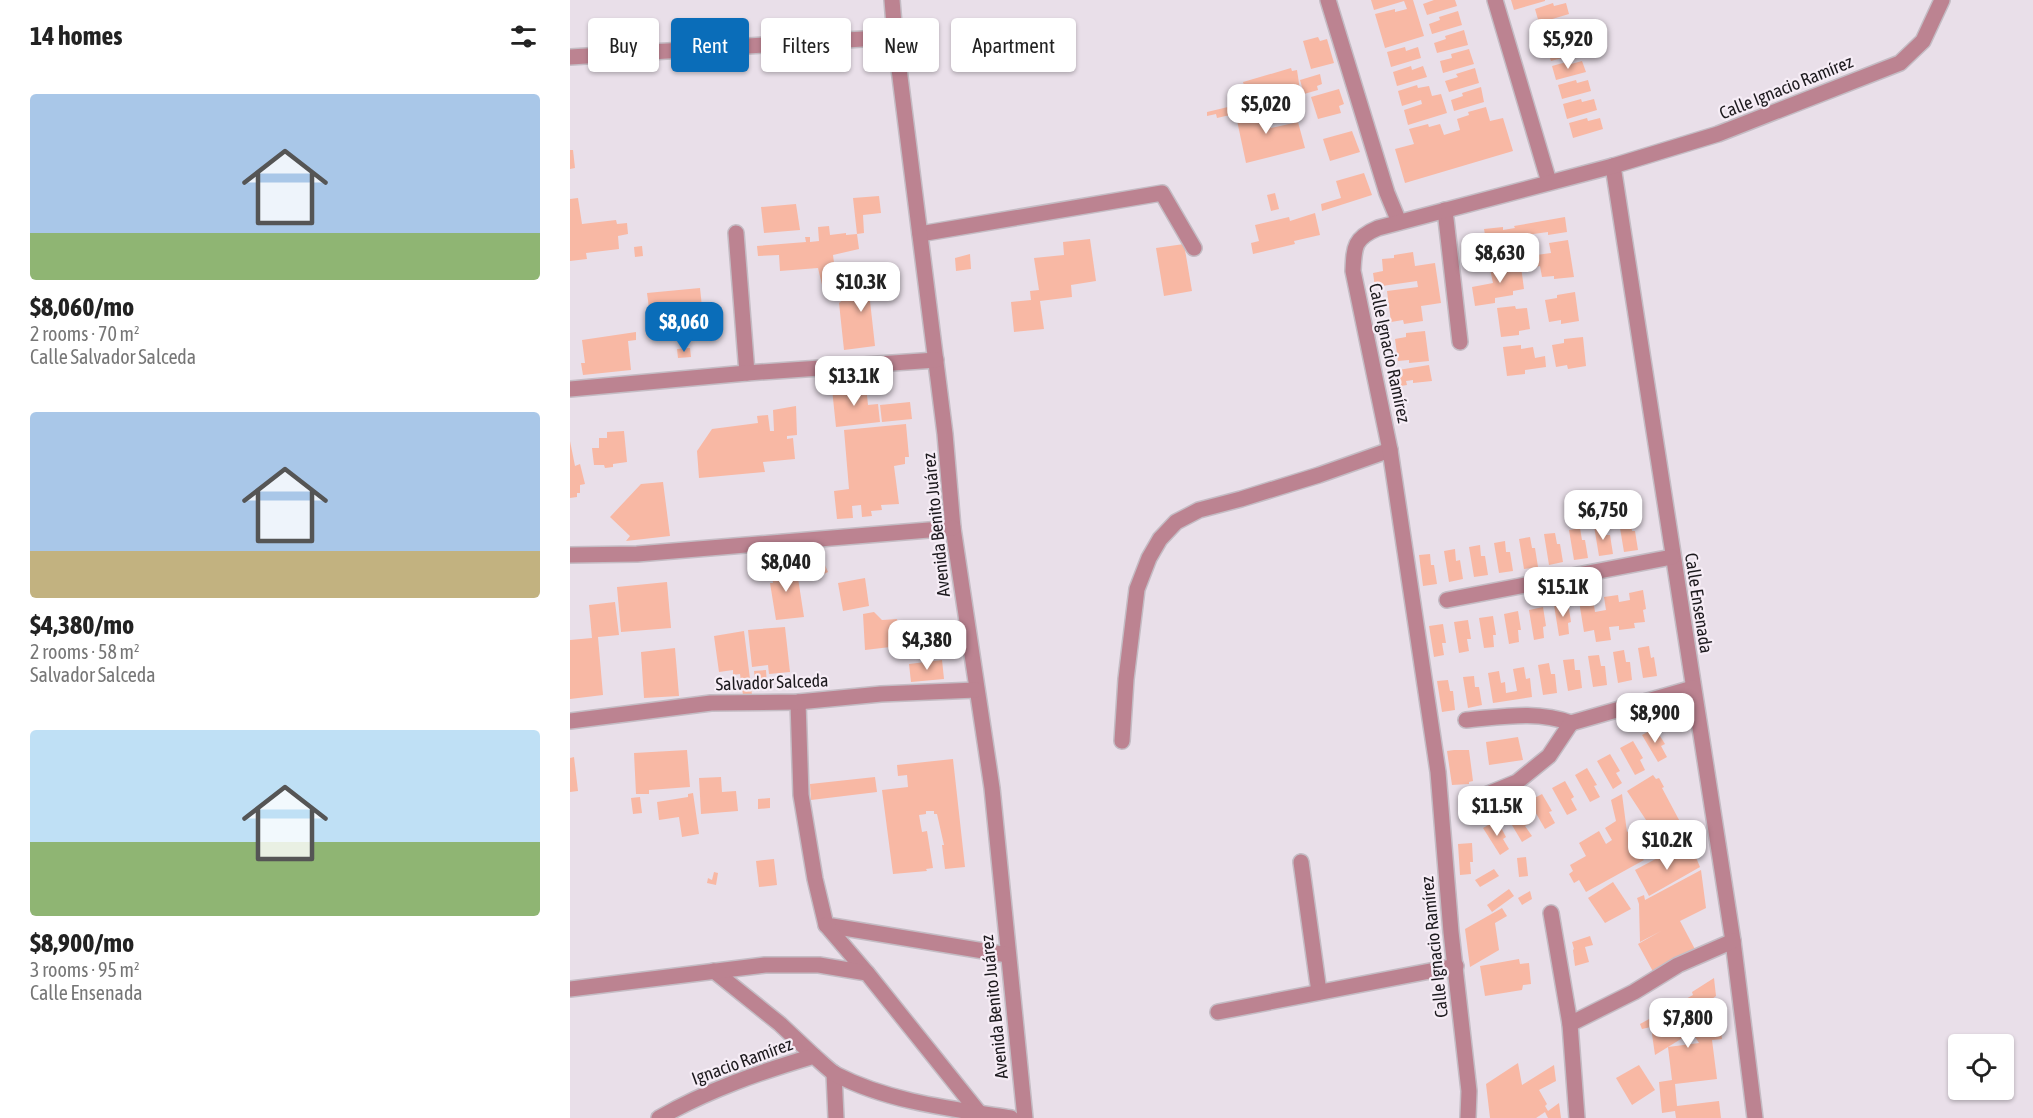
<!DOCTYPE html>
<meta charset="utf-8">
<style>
body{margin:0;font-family:"Asap Condensed",sans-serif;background:#f6f6f6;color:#222;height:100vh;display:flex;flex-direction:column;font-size:22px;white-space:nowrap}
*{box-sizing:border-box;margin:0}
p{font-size:20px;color:#767676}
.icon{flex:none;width:33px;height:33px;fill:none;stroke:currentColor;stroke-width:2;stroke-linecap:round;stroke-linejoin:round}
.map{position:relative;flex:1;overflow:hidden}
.panel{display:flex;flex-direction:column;background:#fff;width:570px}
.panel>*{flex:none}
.banner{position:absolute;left:18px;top:18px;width:570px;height:54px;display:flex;gap:12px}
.buttons{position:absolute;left:1378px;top:1034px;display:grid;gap:12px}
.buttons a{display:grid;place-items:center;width:66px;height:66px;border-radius:6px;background:#fff;box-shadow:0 2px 4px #0004;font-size:30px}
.price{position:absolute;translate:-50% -51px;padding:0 14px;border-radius:12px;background:#fff;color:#222;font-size:20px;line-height:39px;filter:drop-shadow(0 2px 3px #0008)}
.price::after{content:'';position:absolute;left:50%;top:36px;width:18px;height:14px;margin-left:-9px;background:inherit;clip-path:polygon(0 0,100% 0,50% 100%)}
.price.active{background:#0a6db9;color:#fff}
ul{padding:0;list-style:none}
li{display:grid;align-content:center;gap:12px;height:318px;padding:0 30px}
li span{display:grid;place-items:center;height:186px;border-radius:6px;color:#555}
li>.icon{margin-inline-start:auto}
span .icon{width:108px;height:108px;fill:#fffc;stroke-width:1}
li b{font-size:26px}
h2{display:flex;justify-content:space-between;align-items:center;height:72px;padding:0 30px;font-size:26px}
.tag{padding:0 21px;border-radius:6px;background:#fff;box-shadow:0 2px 4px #0004;font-size:21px;line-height:54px}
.tag.active{background:#0a6db9;color:#fff}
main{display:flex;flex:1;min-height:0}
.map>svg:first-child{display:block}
.building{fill:#f8b8a4}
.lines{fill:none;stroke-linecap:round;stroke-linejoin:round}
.lane-casing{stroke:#c4bcc4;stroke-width:18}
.street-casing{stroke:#c4bcc4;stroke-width:18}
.lane{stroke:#bc8391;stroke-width:15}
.street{stroke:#bc8391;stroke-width:15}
.labels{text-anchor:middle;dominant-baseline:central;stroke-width:4.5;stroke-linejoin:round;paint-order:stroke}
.street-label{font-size:18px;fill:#1d1a1e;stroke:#f6edf6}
</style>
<main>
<section class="panel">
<h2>14 homes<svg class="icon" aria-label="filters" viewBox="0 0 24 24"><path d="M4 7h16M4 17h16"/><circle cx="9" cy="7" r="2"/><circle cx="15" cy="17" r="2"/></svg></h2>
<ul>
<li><span style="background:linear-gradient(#a9c7e8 75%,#8fb573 0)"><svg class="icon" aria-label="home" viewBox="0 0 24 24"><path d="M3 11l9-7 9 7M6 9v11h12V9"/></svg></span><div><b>$8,060/mo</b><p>2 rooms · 70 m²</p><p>Calle Salvador Salceda</p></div></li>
<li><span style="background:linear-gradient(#a9c7e8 75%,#c2b280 0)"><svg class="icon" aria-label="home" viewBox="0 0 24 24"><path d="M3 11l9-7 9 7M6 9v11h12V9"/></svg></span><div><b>$4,380/mo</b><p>2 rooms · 58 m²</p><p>Salvador Salceda</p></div></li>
<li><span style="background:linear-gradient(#bfe0f5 60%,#8fb573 0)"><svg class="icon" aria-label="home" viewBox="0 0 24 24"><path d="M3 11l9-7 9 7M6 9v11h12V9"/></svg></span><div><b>$8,900/mo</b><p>3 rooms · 95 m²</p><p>Calle Ensenada</p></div></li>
</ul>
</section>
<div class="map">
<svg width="1463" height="1118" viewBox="0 0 1463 1118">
<rect width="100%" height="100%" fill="#e9dfe9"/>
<g class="building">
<polygon points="801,0 843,0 854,36 815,48 805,14 825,9 825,12 837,9 834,1 804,10"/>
<polygon points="864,0 885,0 887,6 857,15 853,4"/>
<polygon points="941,0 975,0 975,1 944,10"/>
<polygon points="983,3 984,6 996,3 999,14 969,23 965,9"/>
<polygon points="888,11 892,25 862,34 859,24 870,20 869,17"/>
<polygon points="989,22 990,26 1001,22 1005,34 975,42 971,28"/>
<polygon points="894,30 898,45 867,53 864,43 876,39 875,36"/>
<polygon points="748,37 750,41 757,39 764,63 741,69 733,41"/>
<polygon points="994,42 995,45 1007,42 1010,53 981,61 976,47"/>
<polygon points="835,47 836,51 848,47 851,58 821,67 817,52"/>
<polygon points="899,49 904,64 873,73 870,61 882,58 881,54"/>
<polygon points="1000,61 1001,64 1012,61 1016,72 986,80 982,66"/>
<polygon points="841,66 842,70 853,66 857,77 827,86 823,72"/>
<polygon points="721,68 722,71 727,70 730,90 726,91 730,118 714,121 710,95 679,102 673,82"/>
<polygon points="905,68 909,83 879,92 875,81 888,77 886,74"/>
<polygon points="750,74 752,84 747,86 748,90 734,94 730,80"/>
<polygon points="1006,80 1007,83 1018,80 1021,91 992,99 988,85"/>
<polygon points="847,85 848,88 859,86 862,96 871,94 877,113 838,125 834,110 852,104 851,100 832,106 828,91"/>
<polygon points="911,87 914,102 884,111 881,100 893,96 892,93"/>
<polygon points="769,89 774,104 769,106 771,113 748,119 741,97"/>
<polygon points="1011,99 1012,102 1024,99 1027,110 997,119 993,104"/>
<polygon points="689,105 690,110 696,109 701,128 728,122 735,148 676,163 665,111"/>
<polygon points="658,107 660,115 647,118 646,114 637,116 637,112"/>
<polygon points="916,107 920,121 933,118 943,151 835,183 825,149 844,144 839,129 858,124 859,127 870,124 874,135 890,130 887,119 899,115 898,112"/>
<polygon points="1017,118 1018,121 1030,118 1033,129 1003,138 999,123"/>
<polygon points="782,131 790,152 760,161 753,139"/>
<polygon points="0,150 3,150 5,168 0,169"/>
<polygon points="794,173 802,195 752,211 751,204 771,198 766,181"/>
<polygon points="705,193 709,209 701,211 697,195"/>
<polygon points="309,196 311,213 293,215 294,233 287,234 283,198"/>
<polygon points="8,198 12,224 46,220 47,224 57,223 58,234 48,236 49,249 16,253 17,259 0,261 0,199"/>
<polygon points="226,204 230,230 194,233 191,207"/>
<polygon points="745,213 750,235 724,241 725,244 683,254 681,243 689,241 685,225 719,217 720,221"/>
<polygon points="995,217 997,232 978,235 978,232 956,235 956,237 946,239 948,250 937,253 937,255 919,258 914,229 933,227 933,230 945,228 944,226"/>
<polygon points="259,226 260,235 276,233 276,235 287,234 289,249 263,255 266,279 253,289 248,268 210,271 209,255 188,256 187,246 236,242 235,237 240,237 240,242 249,241 248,227"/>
<polygon points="520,239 526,281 501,285 502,297 470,301 474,329 444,332 441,302 461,300 460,291 469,290 464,258 494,255 493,242"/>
<polygon points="998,240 1004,277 984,279 984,276 972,277 970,266 961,268 959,256 981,253 979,243"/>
<polygon points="614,244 622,291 594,296 586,248"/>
<polygon points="72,246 73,256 65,257 64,247"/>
<polygon points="843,252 845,266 865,263 871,303 851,306 853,321 834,324 833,320 821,322 817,291 848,287 847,281 805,287 803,273 813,271 812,259 824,258 824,255"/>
<polygon points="400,254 401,269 386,271 385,258"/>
<polygon points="950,259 954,289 943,291 943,295 925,298 925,303 905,306 902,287 923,283 920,269 939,266 938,261"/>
<polygon points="319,263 321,277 299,292 305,346 274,350 269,303"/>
<polygon points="130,288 134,326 82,331 77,293"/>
<polygon points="1005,292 1009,321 991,324 991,320 979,322 975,300 987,298 987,295"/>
<polygon points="945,306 946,309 957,308 960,329 949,331 949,335 931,337 927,308"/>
<polygon points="855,331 859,361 839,363 839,360 828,361 825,339 836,337 836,333"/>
<polygon points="66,332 66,340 58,341 61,370 13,375 11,363 15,363 12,340"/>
<polygon points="1013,337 1016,366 998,369 997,365 986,367 982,345 994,343 994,339"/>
<polygon points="951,345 951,349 963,347 965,358 975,356 976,367 955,370 955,374 937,376 933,347"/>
<polygon points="120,348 121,357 108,358 107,349"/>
<polygon points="859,365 862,381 843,383 843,380 836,381 837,385 824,387 822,371"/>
<polygon points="296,385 298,405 308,404 310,422 266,427 262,389"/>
<polygon points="340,402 342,419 312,422 310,405"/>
<polygon points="226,406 227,435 217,436 217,439 223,438 225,459 193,462 195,472 129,478 127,451 142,429 188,423 187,416 198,415 200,431 204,431 203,410"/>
<polygon points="336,424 339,457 335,457 335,464 324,466 329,504 311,505 312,510 301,511 302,516 292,517 291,505 282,506 283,518 267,519 264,491 279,489 274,430"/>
<polygon points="54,431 57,462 43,464 43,467 35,468 34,465 24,465 22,448 29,448 29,438 37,438 37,432"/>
<polygon points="0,441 5,466 10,464 15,484 10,485 10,493 7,493 7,497 0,498"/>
<polygon points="93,482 100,536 56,541 60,536 40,517 71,484"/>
<polygon points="1060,520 1062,531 1065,531 1068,550 1054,552 1049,522"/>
<polygon points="1035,524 1036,535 1040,535 1043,554 1029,556 1024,526"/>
<polygon points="1010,528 1012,540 1015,540 1018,558 1004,560 999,530"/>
<polygon points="985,533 987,544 990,544 993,562 979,565 974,534"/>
<polygon points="960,537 962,548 965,548 968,567 954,569 949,539"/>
<polygon points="935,541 936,552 940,552 943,571 929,573 924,543"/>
<polygon points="910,545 911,556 915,556 918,575 904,577 899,547"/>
<polygon points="885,549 886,561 890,560 893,579 879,582 874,551"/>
<polygon points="860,554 861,565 864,565 867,584 853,586 849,555"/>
<polygon points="254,563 258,572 250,576 246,566"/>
<polygon points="226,565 234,617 206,620 200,583 203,583 202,576 199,576 198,569"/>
<polygon points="295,578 299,606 273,611 268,583"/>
<polygon points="97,582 101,628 51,632 47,587"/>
<polygon points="1073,590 1076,609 1073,610 1075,622 1064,623 1065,628 1049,630 1049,626 1039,627 1041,640 1026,642 1024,630 1014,632 1009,601 1023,599 1025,612 1036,610 1034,597 1048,595 1049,602 1060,600 1059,593"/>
<polygon points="45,602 49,635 28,637 33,695 0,699 0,640 22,638 19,605"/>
<polygon points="998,603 1001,622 998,623 999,634 989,636 984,605"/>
<polygon points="973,607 976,626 973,627 974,638 964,640 959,610"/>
<polygon points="948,611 951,630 948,630 949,642 939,644 934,614"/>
<polygon points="304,612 312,620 327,619 329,629 332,629 332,627 352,624 354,643 295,650 293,614"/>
<polygon points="923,616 926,635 923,635 924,647 914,648 909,618"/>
<polygon points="898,620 901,639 897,639 899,651 889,653 884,622"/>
<polygon points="873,624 876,643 872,643 874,655 864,657 859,626"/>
<polygon points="215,627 220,672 199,674 198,665 182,667 178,630"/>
<polygon points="174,631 182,695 173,695 170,674 163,675 163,670 149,672 144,636"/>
<polygon points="1079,646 1081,658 1084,657 1087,676 1073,678 1068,648"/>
<polygon points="105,648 109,696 74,698 71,652"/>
<polygon points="1054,650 1056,662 1060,662 1062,680 1048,683 1043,652"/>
<polygon points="1029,655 1031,666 1035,666 1037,685 1023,687 1018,656"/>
<polygon points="1004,659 1005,670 1010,670 1012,688 998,691 993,660"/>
<polygon points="372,660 374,679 341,682 339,664"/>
<polygon points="979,663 981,674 985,674 987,693 973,695 968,665"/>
<polygon points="954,667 956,679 960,678 962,697 923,703 918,673 929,671 931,683 935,682 936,693 947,691 943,669"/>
<polygon points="196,670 197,685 186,686 184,671"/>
<polygon points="904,676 905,687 909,687 912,705 898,708 893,677"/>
<polygon points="878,680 880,691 883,691 885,710 872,712 867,681"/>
<polygon points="1085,728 1095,744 1091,746 1097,757 1088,762 1072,735"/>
<polygon points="948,737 953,760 919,765 916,742"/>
<polygon points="1063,741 1073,758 1070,760 1075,770 1065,775 1050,748"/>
<polygon points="117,750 120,787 79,790 79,794 66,794 64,753"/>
<polygon points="884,750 899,750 903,781 899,782 899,784 882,785 877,751"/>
<polygon points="1040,754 1050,771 1046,773 1052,783 1043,789 1027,761"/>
<polygon points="4,757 8,791 0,792 0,758"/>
<polygon points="383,759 395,867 375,869 372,845 374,845 367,814 364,814 364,811 356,811 356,814 349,815 352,832 357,831 363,868 356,869 357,871 323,874 312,790 338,787 337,775 328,776 327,765"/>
<polygon points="1017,768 1027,785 1024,786 1030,797 1020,802 1005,775"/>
<polygon points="1083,775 1086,779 1089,778 1094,787 1092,788 1116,833 1073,859 1074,860 1016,892 1009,880 1004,883 999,874 1003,871 1000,865 1016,856 1009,843 1029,831 1036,844 1042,840 1035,828 1046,821 1041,800 1052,794 1057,832 1076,820 1057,791"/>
<polygon points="151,777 152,792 166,791 168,811 131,814 129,778"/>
<polygon points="305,777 307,792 241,800 240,784"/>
<polygon points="995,781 1004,797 1001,799 1007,810 997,815 982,788"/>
<polygon points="123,793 129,834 112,837 109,817 89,820 87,802 118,797 118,794"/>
<polygon points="972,794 982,811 979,812 985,823 975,829 959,801"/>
<polygon points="70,797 72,813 63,814 61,798"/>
<polygon points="200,798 200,808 188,809 188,799"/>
<polygon points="949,807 959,824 955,826 962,836 952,842 936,815"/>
<polygon points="927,820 936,837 933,839 939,849 930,855 913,828"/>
<polygon points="902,843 903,862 900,862 901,874 890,875 888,844"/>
<polygon points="1122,848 1130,867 1079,896 1065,870 1095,854 1098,861"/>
<polygon points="956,857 958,876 949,877 947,858"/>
<polygon points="204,859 207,885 189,887 186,861"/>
<polygon points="924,869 929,876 910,887 905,880"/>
<polygon points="1131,870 1136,908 1110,921 1127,953 1086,977 1068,944 1091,931 1070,942 1069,904 1067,898 1074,895 1075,900"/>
<polygon points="144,872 148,873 146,885 137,883 138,878 142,880"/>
<polygon points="1043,882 1061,909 1035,923 1018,898"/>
<polygon points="939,889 944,896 922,912 917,905"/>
<polygon points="960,891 962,899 952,905 948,898"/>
<polygon points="932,908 937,916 925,923 929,950 900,967 895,929"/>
<polygon points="1020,936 1023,945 1015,947 1019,962 1005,966 1003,950 1004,949 1002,942"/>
<polygon points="949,959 950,964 959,963 961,984 953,985 952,990 915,996 910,966"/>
<polygon points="1144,978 1146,996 1142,999 1148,1010 1141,1017 1142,1019 1149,1015 1152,1039 1142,1040 1147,1079 1105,1084 1107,1106 1149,1101 1151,1118 1106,1118 1105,1111 1092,1113 1089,1082 1102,1080 1098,1047 1129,1043 1122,1032 1098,1047 1085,1055 1081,1027 1072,1029 1070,1024 1123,995 1122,992"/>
<polygon points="948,1063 952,1085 984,1065 986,1081 969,1090 977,1104 975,1106 978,1111 989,1103 991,1118 978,1118 975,1112 966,1118 920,1118 916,1084"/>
<polygon points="1069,1065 1085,1090 1062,1105 1046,1078"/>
</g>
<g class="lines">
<defs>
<g id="lane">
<polyline points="166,233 177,373"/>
<polyline points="350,234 592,193 624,248"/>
<polyline points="552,741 556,679 567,589 579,558 590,539 606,522 629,510 671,499 749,475 820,450"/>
<polyline points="731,862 749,992"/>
<polyline points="648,1012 886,966"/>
</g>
<g id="street">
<polyline points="322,0 325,37 375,434 383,528 422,788 455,1118"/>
<polyline points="758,0 817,193 829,222"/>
<polyline points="925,0 979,182"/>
<polyline points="0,57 325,37"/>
<polyline points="1043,166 1163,941 1185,1118"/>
<polyline points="875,210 890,342"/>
<polyline points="0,389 177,373 366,360"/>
<polyline points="0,555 67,554 383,528"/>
<polyline points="877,600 1102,557"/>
<polyline points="228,702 231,795 245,879 256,925 438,955"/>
<path d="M 896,720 C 931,717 967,710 1001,723 L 1123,688"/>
<polyline points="0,721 141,703 228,702 311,694 406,690"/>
<polyline points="908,798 947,782 979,756 1001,723"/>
<polyline points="981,913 1000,1024 1007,1118"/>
<polyline points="256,925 297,973"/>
<polyline points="144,971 210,1024 244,1056"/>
<polyline points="0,989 195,965 249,965 297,973 410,1114"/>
<polyline points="1000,1024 1064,992 1108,965 1163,941"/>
<polyline points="264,1073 266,1118"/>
<path d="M 89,1118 C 138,1090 190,1072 244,1056 C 251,1062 258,1069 265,1074 C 319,1102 382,1109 441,1118"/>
<path d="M 898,1118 L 899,1091 L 881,932 L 868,772 L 820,450 L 783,271 C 784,247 784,238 808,228 L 1043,166 L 1148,134 L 1330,63 L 1353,41 L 1372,0"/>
</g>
</defs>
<use href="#lane" class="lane-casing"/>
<use href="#street" class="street-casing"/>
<use href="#lane" class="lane"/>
<use href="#street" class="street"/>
</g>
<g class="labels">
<g class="street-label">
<text transform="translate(1216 87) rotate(-22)">Calle Ignacio Ramírez</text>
<text transform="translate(820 353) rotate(78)">Calle Ignacio Ramírez</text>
<text transform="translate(366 525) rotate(-96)">Avenida Benito Juárez</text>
<text transform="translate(1129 603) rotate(81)">Calle Ensenada</text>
<text transform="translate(202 682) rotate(-2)">Salvador Salceda</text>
<text transform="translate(864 947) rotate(-96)">Calle Ignacio Ramírez</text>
<text transform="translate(424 1007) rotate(-96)">Avenida Benito Juárez</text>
<text transform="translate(172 1061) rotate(-20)">Ignacio Ramírez</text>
</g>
</g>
</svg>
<div class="buttons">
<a><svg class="icon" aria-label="locate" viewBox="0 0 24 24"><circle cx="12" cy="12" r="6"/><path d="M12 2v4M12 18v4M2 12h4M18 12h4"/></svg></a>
</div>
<b class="price" style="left:998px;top:70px">$5,920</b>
<b class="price" style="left:696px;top:135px">$5,020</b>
<b class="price" style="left:930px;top:284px">$8,630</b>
<b class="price" style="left:291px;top:313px">$10.3K</b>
<b class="price active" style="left:114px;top:353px">$8,060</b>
<b class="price" style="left:284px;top:407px">$13.1K</b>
<b class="price" style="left:1033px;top:541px">$6,750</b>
<b class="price" style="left:216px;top:593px">$8,040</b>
<b class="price" style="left:993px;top:618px">$15.1K</b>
<b class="price" style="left:357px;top:671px">$4,380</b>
<b class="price" style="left:1085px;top:744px">$8,900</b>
<b class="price" style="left:927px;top:837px">$11.5K</b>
<b class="price" style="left:1097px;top:871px">$10.2K</b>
<b class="price" style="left:1118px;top:1049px">$7,800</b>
<div class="banner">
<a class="tag">Buy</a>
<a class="tag active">Rent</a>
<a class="tag">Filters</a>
<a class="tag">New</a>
<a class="tag">Apartment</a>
</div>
</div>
</main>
